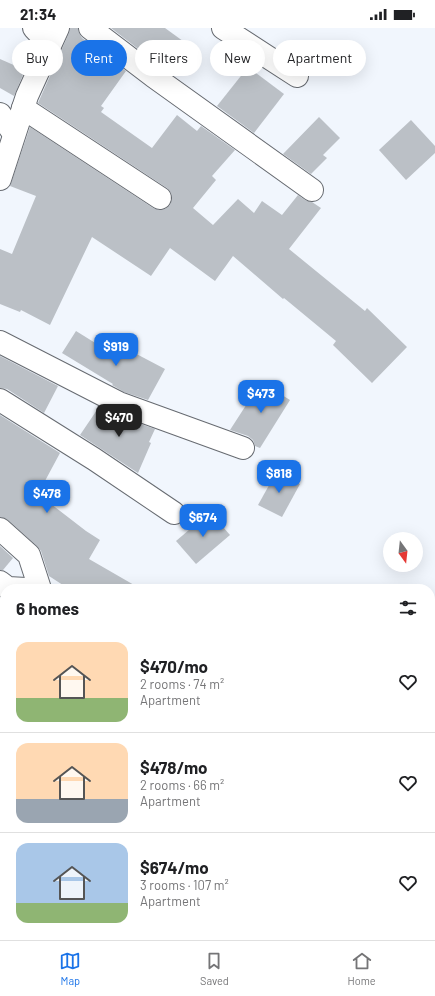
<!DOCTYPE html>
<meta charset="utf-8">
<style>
body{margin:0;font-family:Barlow,sans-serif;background:#f2f2f2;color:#202124;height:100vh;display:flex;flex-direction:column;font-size:15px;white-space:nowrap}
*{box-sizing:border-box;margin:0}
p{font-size:13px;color:#757577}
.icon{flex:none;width:22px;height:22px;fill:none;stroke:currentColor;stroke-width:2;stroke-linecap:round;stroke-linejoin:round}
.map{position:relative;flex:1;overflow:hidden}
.details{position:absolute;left:0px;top:556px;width:435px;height:356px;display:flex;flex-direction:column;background:#fff;border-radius:16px 16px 0 0;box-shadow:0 4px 16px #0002}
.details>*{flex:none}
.guide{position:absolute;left:12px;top:12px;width:411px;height:36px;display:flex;gap:8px}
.needle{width:26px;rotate:165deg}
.tools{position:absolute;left:383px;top:504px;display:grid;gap:8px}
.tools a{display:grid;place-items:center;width:40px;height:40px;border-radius:50%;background:#fff;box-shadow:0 4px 16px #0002;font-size:20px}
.price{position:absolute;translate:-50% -34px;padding:0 9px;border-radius:8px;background:#1a73e8;color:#fff;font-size:13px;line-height:26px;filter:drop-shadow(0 1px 2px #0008)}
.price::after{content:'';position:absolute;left:50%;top:24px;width:12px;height:9px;margin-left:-6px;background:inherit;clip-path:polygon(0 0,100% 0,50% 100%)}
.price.on{background:#222;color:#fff}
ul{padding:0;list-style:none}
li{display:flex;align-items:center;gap:12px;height:100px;padding:0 16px}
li+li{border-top:1px solid #e0e0e0}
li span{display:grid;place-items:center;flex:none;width:112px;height:80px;border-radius:12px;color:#555}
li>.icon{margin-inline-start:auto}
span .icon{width:48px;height:48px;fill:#fffc;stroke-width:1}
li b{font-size:17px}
h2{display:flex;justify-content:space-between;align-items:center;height:48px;padding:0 16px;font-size:17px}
.tag{padding:0 14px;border-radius:18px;background:#fff;box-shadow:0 4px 16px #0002;font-size:14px;line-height:36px}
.tag.on{background:#1a73e8;color:#fff}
.status{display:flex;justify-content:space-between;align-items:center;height:28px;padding:0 20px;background:#fff;direction:ltr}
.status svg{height:11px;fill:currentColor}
.dock{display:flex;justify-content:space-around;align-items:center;height:56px;border-top:1px solid #e0e0e0;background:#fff;font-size:11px;color:#757577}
.dock a{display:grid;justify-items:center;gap:2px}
.dock .on{color:#1a73e8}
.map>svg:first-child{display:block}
.building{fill:#bbc0c6}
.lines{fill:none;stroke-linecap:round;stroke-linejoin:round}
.minor-casing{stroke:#676b71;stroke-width:24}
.minor{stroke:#fff;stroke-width:22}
</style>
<div class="status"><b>21:34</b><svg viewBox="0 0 49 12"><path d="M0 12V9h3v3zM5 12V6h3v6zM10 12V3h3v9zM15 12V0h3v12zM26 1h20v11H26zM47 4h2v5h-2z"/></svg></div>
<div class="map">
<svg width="435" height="912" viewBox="0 0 435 912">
<rect width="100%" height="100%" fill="#f1f6fd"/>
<g class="building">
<polygon points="70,0 78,0 79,5 82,10 126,43 101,78 104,80 101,84 152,120 177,87 197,103 201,98 235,122 212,148 216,152 193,180 213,197 238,171 254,185 262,173 282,187 298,167 305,172 312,174 321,180 289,221 365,283 367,280 407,319 372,355 333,317 336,313 284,270 283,271 233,228 215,253 170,220 151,248 92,209 50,297 21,282 20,284 0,276 0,221 12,226 36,168 10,158 30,99 153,180 159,182 165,181 170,177 172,171 171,165 167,160 38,75 69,5"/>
<polygon points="111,0 165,0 187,16 167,43"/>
<polygon points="0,31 25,42 14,68 0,60"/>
<polygon points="248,39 284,66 254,105 217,78"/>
<polygon points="319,89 340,110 323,127 327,130 311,146 283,126"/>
<polygon points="411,92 435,118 435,125 406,152 379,122"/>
<polygon points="76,303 121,331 127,321 165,341 148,372 124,364 112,357 113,356 62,325"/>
<polygon points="0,328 58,358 44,385 7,361 0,360"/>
<polygon points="261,354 290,372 260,420 255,418 253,412 248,408 230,402"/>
<polygon points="99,379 115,387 155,401 149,414 151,415 138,445 80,407"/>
<polygon points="0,387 60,425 38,466 86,503 100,512 89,531 141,561 69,561 49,548 41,523 37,518 8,492 0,489"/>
<polygon points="277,443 300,456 282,489 258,477"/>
<polygon points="210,484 230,507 196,536 176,513"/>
<polygon points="0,518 13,530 3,542 0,542"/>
</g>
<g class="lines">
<defs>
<g id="minor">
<polyline points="34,0 50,17"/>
<polyline points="90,0 153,48 312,162"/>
<polyline points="223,0 297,48"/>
<polyline points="23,80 160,170"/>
<polyline points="0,86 14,106"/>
<polyline points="0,151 27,68 58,0"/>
<polyline points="0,314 119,375 243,420"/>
<polyline points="0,372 94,431 174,485"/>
<polyline points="0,501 29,527 40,561"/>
<polyline points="0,554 8,560 26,561"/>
<polyline points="0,696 5,702"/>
<polyline points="175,907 179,912"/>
</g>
</defs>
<use href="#minor" class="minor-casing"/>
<use href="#minor" class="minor"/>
</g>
</svg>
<div class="tools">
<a><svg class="needle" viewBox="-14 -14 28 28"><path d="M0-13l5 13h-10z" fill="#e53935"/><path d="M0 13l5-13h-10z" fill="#757577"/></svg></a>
</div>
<b class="price" style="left:116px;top:339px">$919</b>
<b class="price" style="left:261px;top:386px">$473</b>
<b class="price on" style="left:119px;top:410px">$470</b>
<b class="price" style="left:279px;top:466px">$818</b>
<b class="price" style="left:47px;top:486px">$478</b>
<b class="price" style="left:203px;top:510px">$674</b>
<div class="guide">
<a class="tag">Buy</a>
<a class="tag on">Rent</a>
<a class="tag">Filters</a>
<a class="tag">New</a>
<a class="tag">Apartment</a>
</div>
<section class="details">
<h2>6 homes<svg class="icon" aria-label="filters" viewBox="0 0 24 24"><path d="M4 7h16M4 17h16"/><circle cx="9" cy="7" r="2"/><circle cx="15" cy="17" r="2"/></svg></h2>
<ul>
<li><span style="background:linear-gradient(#ffd9b3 70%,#8fb573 0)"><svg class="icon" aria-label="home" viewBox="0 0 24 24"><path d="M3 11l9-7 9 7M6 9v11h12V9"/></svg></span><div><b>$470/mo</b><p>2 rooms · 74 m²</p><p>Apartment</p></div><svg class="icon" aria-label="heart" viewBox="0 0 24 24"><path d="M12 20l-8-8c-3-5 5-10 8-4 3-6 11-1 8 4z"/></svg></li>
<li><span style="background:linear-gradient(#ffd9b3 70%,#9aa5b1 0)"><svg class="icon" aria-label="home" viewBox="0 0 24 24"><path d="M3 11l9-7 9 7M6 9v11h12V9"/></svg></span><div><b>$478/mo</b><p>2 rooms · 66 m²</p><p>Apartment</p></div><svg class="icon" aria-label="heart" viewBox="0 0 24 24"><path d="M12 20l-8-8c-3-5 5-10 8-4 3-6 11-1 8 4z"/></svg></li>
<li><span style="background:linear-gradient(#a9c7e8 75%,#8fb573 0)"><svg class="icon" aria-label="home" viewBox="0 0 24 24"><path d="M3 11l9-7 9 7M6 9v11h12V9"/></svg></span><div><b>$674/mo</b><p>3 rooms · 107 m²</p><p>Apartment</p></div><svg class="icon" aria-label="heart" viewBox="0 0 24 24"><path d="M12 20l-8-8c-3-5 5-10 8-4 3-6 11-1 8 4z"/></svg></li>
</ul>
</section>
</div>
<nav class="dock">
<a class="on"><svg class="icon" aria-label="map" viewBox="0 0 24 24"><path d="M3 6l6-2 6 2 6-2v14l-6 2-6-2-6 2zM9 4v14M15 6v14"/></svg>Map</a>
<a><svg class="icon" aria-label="saved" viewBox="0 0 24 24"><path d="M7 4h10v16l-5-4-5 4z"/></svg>Saved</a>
<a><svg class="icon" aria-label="home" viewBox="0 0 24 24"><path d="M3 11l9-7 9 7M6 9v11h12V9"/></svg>Home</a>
</nav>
